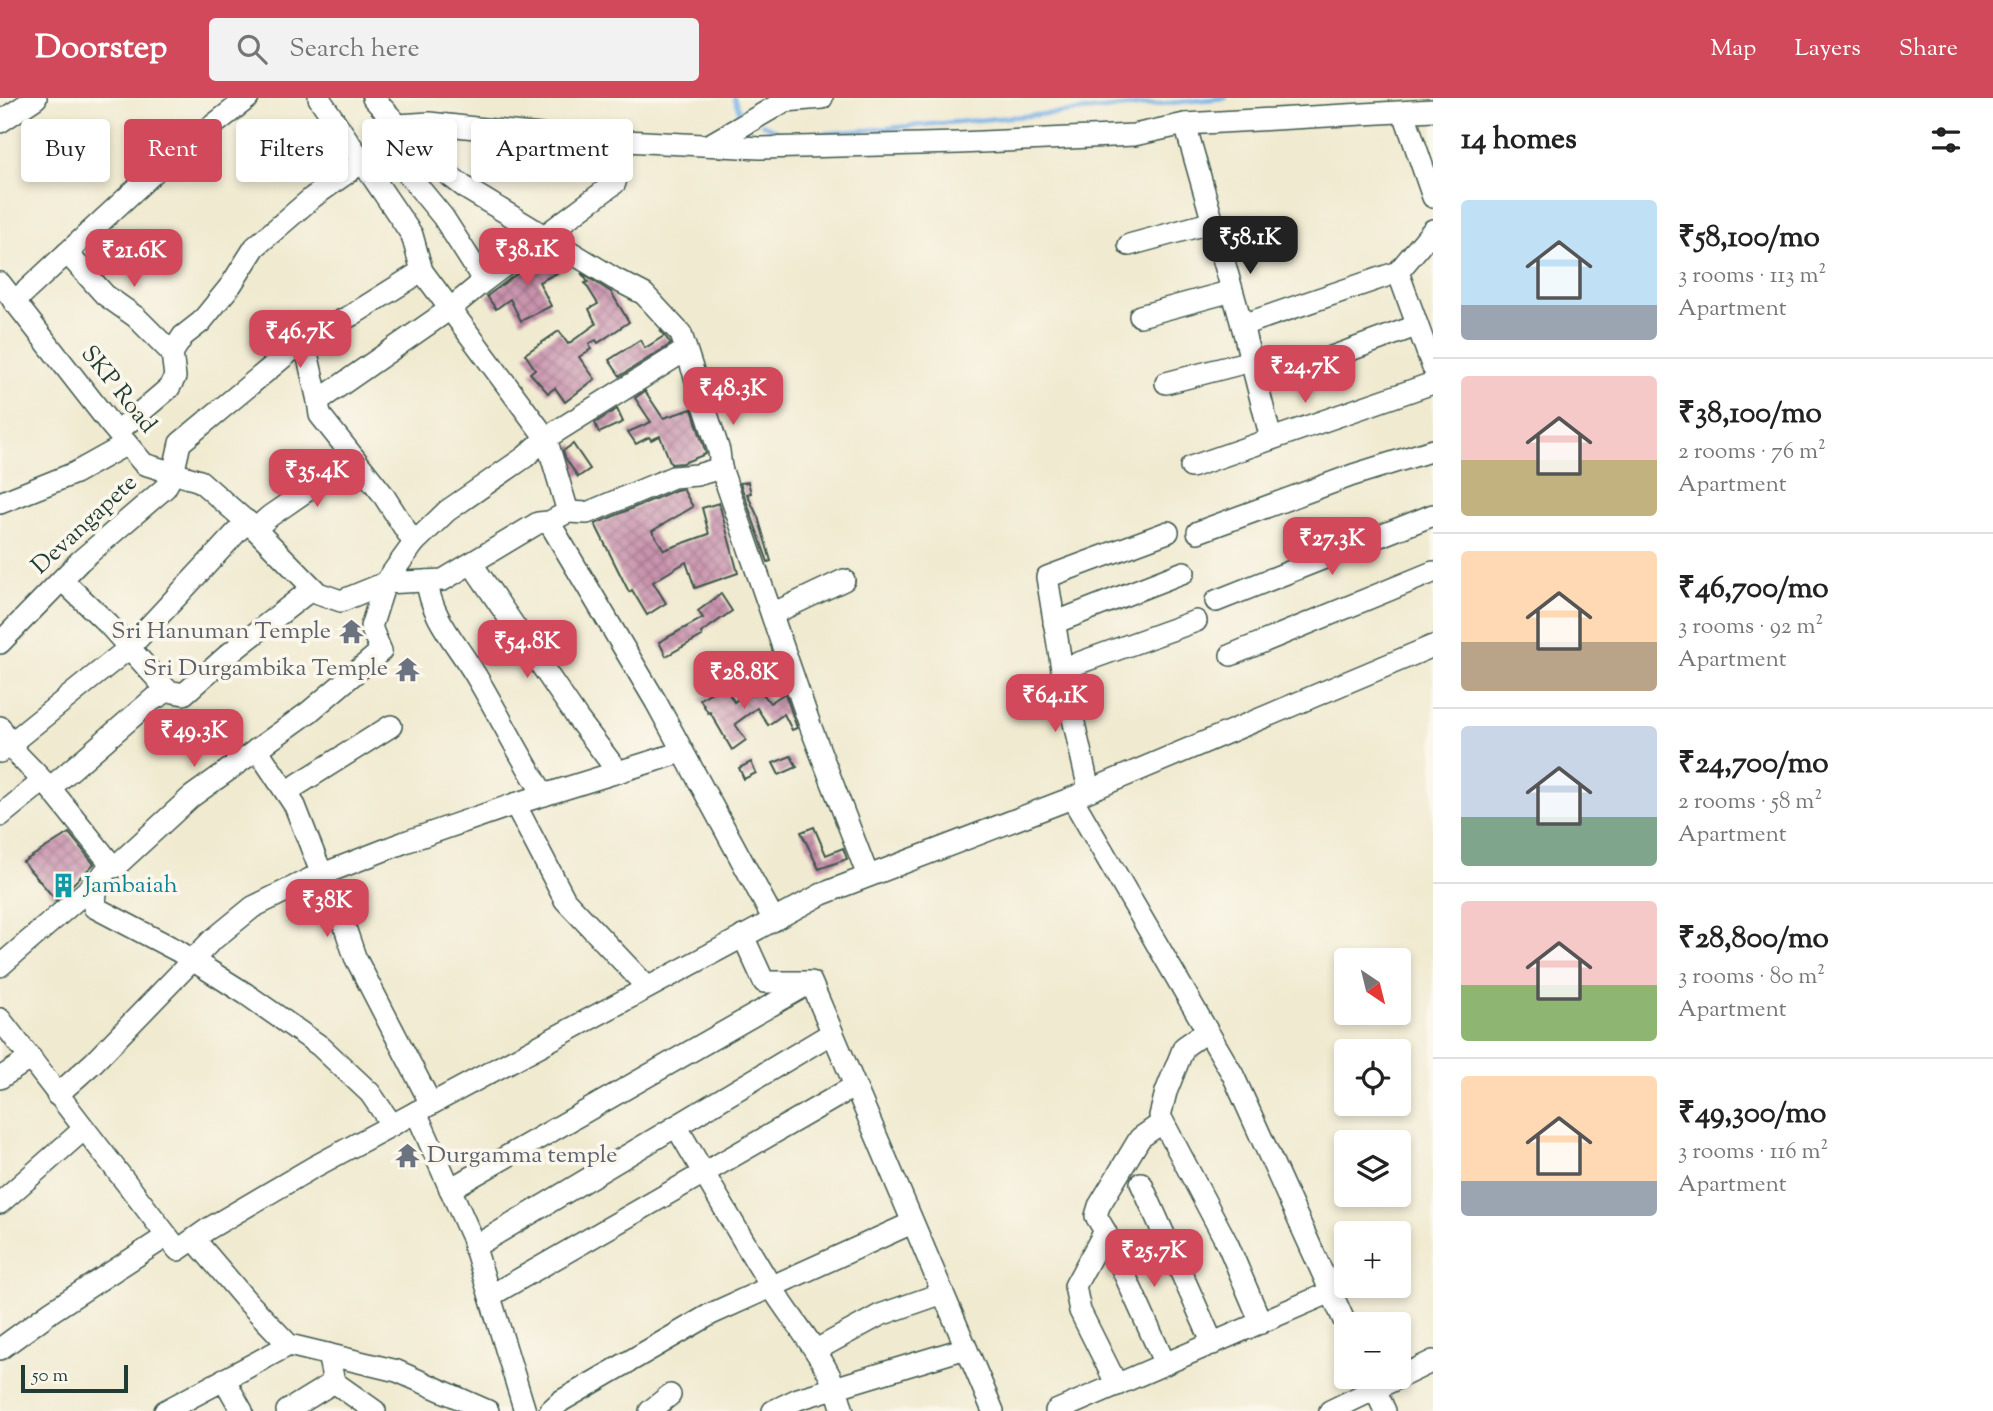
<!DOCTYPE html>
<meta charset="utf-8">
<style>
body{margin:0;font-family:"Sorts Mill Goudy",serif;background:#f2f2f2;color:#222;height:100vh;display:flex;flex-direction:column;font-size:26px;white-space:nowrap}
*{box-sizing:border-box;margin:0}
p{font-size:23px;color:#767676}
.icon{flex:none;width:38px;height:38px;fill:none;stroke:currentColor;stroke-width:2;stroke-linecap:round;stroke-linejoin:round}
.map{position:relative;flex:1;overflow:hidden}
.details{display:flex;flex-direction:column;background:#fff;width:560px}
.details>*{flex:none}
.banner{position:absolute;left:21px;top:21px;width:665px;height:63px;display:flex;gap:14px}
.needle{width:46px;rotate:145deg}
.buttons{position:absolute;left:1334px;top:850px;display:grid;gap:14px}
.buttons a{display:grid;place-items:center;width:77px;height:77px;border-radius:7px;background:#fff;box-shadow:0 4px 10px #0003;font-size:35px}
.scale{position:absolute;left:21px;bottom:18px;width:107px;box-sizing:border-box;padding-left:7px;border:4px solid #1f3d34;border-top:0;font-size:19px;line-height:24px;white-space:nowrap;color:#1f3d34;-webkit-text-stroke:5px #fbf7ec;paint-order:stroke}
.price{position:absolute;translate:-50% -60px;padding:0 16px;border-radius:14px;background:#d1495b;color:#fff;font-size:23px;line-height:46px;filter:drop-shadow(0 2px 4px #0008)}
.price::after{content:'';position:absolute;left:50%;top:42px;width:21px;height:16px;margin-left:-10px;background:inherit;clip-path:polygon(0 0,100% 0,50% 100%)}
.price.selected{background:#222;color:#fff}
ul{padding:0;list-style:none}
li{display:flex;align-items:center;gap:21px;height:175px;padding:0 28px}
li+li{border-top:2px solid #e0e0e0}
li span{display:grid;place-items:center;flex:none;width:196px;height:140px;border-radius:7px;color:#555}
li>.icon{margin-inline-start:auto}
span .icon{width:84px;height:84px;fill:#fffc;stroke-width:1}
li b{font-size:30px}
h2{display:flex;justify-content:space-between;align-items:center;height:84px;padding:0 28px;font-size:30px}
.pill{padding:0 24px;border-radius:7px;background:#fff;box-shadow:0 4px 10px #0003;font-size:24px;line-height:63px}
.pill.selected{background:#d1495b;color:#fff}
header{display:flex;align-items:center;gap:42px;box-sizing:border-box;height:98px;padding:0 35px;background:#d1495b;color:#fff}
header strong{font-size:33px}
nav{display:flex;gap:38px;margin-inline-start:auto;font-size:24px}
.search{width:490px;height:63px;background:#f2f2f2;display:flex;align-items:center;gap:18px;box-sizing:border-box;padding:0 24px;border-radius:7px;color:#767676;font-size:26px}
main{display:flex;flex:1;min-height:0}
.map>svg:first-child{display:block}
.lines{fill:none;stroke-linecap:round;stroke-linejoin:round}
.stream{stroke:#74aee5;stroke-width:4.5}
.building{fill:url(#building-cross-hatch)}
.minor-casing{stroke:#3e574b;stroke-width:24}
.minor{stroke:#fff;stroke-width:21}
.labels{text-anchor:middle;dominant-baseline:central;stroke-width:7;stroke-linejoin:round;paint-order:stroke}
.street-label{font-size:24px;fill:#1f3d34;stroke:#fbf7ec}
.worship-label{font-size:24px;fill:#5b616d;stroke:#fbf7ec;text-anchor:end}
.culture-label{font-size:24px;fill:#0d838f;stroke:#fbf7ec;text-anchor:start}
</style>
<header>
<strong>Doorstep</strong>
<div class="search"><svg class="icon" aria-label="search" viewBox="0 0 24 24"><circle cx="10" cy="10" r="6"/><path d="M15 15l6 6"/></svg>Search here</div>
<nav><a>Map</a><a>Layers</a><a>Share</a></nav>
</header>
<main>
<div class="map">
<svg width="1433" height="1313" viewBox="0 0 1433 1313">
<defs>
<pattern id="building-cross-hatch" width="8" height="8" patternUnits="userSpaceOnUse" patternTransform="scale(1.75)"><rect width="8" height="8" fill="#c993ad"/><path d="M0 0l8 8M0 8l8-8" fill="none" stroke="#a3798e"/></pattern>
</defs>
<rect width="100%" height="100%" fill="#fbf7ec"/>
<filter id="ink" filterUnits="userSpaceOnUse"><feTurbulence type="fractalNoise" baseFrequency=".0143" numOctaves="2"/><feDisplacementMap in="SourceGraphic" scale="14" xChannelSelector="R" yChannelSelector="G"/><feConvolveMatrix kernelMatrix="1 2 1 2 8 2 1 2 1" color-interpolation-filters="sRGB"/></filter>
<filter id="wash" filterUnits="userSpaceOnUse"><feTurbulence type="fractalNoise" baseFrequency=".00686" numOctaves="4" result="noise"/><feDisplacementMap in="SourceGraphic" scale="28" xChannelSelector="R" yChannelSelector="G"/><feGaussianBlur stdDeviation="1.57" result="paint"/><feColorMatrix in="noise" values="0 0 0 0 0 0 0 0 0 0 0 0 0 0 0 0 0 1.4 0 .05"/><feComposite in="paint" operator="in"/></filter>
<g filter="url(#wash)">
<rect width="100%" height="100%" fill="#f0ead0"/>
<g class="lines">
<g class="stream">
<polyline points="734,0 740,15 745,17"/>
<polyline points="762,26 789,39 1225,0"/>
</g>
</g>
<g id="blocks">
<g class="building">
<polygon points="546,154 553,159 561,173 539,184 551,208 521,223 510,201 496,211 487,198"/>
<polygon points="581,175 611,194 629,224 598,245 596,242 589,246 591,251 579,259 595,281 565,304 555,290 548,295 540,286 530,275 535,271 525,256 559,233 568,246 596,226 589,211 598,206 585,185 588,184"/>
<polygon points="660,232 671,246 620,278 609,262 640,242 645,250 664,238"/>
<polygon points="645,293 663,320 692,311 706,356 683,365 671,366 660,338 651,342 649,339 636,346 628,334 651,324 635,300"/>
<polygon points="617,311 623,324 599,335 595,325"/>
<polygon points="573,346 590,371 578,379 566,361 563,353"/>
<polygon points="748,384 751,395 747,396 758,419 771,463 768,464 740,385"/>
<polygon points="683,391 693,409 652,433 664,452 709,436 702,410 719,405 738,475 695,490 686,464 653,484 666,505 647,517 632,492 629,494 595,426 676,392"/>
<polygon points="721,496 732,513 701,535 702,538 666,558 659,544 703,520 698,513"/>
<polygon points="724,587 734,604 757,588 770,605 785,595 797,630 792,632 784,616 768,627 757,610 735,626 746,642 732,652 710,614 708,615 700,601"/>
<polygon points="791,658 797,669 779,677 773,665"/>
<polygon points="751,664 756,675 744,681 739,670"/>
<polygon points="814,729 826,757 843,750 847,761 819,771 801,734"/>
<polygon points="69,735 94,766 56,802 23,764"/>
</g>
</g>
</g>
<g filter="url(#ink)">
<use href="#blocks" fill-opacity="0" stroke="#3e574b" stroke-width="2"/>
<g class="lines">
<defs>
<g id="minor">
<polyline points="319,0 412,137 422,173 546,340 568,414 549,424 538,425 443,482 385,485 414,445 447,413 525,359 546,340 686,252"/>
<polyline points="373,0 398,27 429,25 568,40 760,50 959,45 1134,37 1185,26 1433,12"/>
<polyline points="783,0 785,3 822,0"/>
<polyline points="1404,15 1433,99"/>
<polyline points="0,24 36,0"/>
<polyline points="1185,26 1242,227 1271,341"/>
<polyline points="398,27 425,59 467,91 615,181 644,196 681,236 719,353 721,370 810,627 868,778"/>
<polyline points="403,38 412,60 407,75 443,119 484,183 450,211 318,303 320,317 382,395 414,445"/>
<polyline points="709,47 785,3"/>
<polyline points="1129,147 1213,124"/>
<polyline points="67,155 105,197 136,219 172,255"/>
<polyline points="1398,174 1433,270"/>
<polyline points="484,183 615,85 624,43"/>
<polyline points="0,185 110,326 144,366 200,383 255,431 318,495 341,503 385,485"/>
<polyline points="14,204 161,68 248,0"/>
<polyline points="1140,218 1232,193"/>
<polyline points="1242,227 1398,174 1433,132"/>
<polyline points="304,242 318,303"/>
<polyline points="1307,268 1416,228"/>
<polyline points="1166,285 1251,263"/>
<polyline points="117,334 169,290 175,279 172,255 183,238 201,224 231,187 255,149 313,99 361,65"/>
<polyline points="1191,369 1433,285"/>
<polyline points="0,405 75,375 127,346"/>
<polyline points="568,414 587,415 673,379 697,377 721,370"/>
<polyline points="255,431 270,418 354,360"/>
<polyline points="1198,434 1353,377 1433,352"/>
<polyline points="472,466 578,621 618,674"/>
<polyline points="62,482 108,526 168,593"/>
<path d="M 427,483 C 431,522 461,550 479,583 C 501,621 521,660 544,697"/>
<polyline points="1216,503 1433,417"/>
<polyline points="772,516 844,482"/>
<polyline points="1054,525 1184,474"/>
<polyline points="0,545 80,463 165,390 173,376 180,345 304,242 352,217 422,173"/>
<polyline points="1231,557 1433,474"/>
<polyline points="1062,571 1196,523"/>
<polyline points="0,629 18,657 50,690 111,766"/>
<polyline points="257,651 295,708 317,764 338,809 355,859 431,1006"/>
<polyline points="0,654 129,550 247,423"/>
<polyline points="50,690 152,602 168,593 184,596 229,556 313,490"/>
<polyline points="1089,692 1062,571 1047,479 1168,434"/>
<polyline points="286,694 391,628"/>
<polyline points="1072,700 1433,548"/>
<polyline points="515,706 565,802 647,889"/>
<polyline points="0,718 43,683"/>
<polyline points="98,783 94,809 178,853 246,896 320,948 370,995 392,1027"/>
<polyline points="774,822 822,796 1072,700 1233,977 1346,1227"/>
<polyline points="743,838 764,884 811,884 993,1313"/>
<polyline points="0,868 98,783 111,766 115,769 191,699 309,614 381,553 371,529 385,485"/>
<polyline points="0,921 178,1152 208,1131 312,1070 774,822 656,604 549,424"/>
<polyline points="1207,933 1184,949 1166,994 1160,1018 1228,1147 1261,1225"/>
<polyline points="0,980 31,960"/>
<polyline points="57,997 94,964 210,844 253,809 310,781 405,744 515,706 682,654"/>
<polyline points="416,1014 472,1140 525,1313"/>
<path d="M 676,1028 C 707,1080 737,1133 769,1185 C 795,1228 830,1262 843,1313"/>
<polyline points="1141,1085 1213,1246"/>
<polyline points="450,1091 810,885"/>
<polyline points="0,1105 84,1031"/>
<polyline points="1105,1133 1165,1266"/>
<polyline points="194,1141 245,1201 289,1247 397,1273 488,1313"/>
<polyline points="474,1149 832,935"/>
<polyline points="490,1198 855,988"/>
<polyline points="0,1251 52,1213 167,1138"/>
<polyline points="816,1252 880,1217 943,1195"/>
<polyline points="1370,1280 1385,1313"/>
<polyline points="224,1281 242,1313"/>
<polyline points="334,1284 375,1313"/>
<polyline points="1117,1287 1080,1213 1075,1188 1105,1133 1096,1118 1099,1108 1140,1040 1163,1024"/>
<polyline points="165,1313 289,1247"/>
<polyline points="287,1313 334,1284 328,1256"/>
<polyline points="550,1313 561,1303 711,1216 912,1125"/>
<polyline points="650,1313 670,1297"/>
<polyline points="773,1313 798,1301 966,1250"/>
<polyline points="1056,1313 1331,1194"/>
<polyline points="1330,1313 1433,1263"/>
</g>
</defs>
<use href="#minor" class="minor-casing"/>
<use href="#minor" class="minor"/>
</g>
</g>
<defs>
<symbol id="temple-bare" viewBox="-9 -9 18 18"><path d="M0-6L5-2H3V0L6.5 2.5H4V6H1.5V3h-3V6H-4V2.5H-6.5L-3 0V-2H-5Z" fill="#6b7280" stroke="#fbf7ec" stroke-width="2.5" paint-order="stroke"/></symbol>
<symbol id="building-bare" viewBox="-9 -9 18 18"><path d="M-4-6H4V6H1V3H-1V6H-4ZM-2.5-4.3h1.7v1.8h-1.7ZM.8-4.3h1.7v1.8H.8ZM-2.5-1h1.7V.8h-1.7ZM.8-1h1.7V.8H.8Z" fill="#0f9aa8" stroke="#fbf7ec" stroke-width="2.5" paint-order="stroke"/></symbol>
</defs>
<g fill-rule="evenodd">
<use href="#temple-bare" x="334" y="516" width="35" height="35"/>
<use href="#temple-bare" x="390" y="554" width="35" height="35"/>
<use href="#building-bare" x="46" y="770" width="35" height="35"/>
<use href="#temple-bare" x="390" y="1040" width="35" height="35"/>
</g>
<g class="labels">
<g class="street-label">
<text transform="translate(118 292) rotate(51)">SKP Road</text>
<text transform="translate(85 427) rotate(-43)">Devangapete</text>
</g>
<g class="worship-label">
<text x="331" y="534">Sri Hanuman Temple</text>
<text x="388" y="571">Sri Durgambika Temple</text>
<text x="427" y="1058" text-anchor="start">Durgamma temple</text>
</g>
<g class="culture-label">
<text x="84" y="788">Jambaiah</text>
</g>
</g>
</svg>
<div class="buttons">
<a><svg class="needle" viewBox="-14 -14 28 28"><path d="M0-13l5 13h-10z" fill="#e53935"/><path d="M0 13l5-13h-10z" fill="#767676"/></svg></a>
<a><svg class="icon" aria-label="locate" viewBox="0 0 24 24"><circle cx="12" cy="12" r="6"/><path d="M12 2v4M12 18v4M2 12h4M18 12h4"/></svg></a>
<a><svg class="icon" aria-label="layers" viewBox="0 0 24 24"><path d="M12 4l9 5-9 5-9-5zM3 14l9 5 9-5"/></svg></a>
<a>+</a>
<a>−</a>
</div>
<div class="scale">50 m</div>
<b class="price selected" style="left:1250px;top:178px">₹58.1K</b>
<b class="price" style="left:527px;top:190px">₹38.1K</b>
<b class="price" style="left:134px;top:191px">₹21.6K</b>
<b class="price" style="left:300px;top:272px">₹46.7K</b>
<b class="price" style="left:1305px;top:307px">₹24.7K</b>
<b class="price" style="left:733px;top:329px">₹48.3K</b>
<b class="price" style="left:317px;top:411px">₹35.4K</b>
<b class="price" style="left:1332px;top:479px">₹27.3K</b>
<b class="price" style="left:527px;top:582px">₹54.8K</b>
<b class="price" style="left:744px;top:613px">₹28.8K</b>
<b class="price" style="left:1055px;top:636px">₹64.1K</b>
<b class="price" style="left:194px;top:671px">₹49.3K</b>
<b class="price" style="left:327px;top:841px">₹38K</b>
<b class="price" style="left:1154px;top:1191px">₹25.7K</b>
<div class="banner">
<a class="pill">Buy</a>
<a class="pill selected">Rent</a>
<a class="pill">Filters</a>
<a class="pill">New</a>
<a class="pill">Apartment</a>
</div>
</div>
<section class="details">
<h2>14 homes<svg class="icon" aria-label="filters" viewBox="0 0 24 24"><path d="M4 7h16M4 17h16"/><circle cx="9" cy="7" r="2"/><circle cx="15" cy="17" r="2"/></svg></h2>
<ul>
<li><span style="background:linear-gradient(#bfe0f5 75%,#9aa5b1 0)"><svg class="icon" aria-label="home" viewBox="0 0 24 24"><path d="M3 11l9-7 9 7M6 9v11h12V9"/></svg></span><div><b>₹58,100/mo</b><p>3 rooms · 113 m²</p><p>Apartment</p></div></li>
<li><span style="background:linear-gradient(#f6c9c9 60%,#c2b280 0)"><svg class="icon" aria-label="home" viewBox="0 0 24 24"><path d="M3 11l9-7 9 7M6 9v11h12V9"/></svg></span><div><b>₹38,100/mo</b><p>2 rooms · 76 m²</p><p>Apartment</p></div></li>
<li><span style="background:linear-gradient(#ffd9b3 65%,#b9a48a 0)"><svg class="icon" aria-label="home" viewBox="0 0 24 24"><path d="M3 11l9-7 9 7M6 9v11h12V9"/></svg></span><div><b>₹46,700/mo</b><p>3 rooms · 92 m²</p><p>Apartment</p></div></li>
<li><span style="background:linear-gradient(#c9d6e8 65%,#7fa58c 0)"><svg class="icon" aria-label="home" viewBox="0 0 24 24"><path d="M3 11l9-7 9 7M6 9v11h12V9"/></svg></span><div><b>₹24,700/mo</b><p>2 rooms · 58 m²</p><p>Apartment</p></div></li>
<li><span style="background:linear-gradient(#f6c9c9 60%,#8fb573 0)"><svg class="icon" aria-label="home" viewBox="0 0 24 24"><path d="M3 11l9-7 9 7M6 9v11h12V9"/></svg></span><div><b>₹28,800/mo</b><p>3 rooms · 80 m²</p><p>Apartment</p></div></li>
<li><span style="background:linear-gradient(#ffd9b3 75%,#9aa5b1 0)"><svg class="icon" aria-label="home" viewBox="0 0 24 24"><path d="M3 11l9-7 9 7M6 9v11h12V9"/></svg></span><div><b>₹49,300/mo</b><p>3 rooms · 116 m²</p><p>Apartment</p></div></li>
</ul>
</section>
</main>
